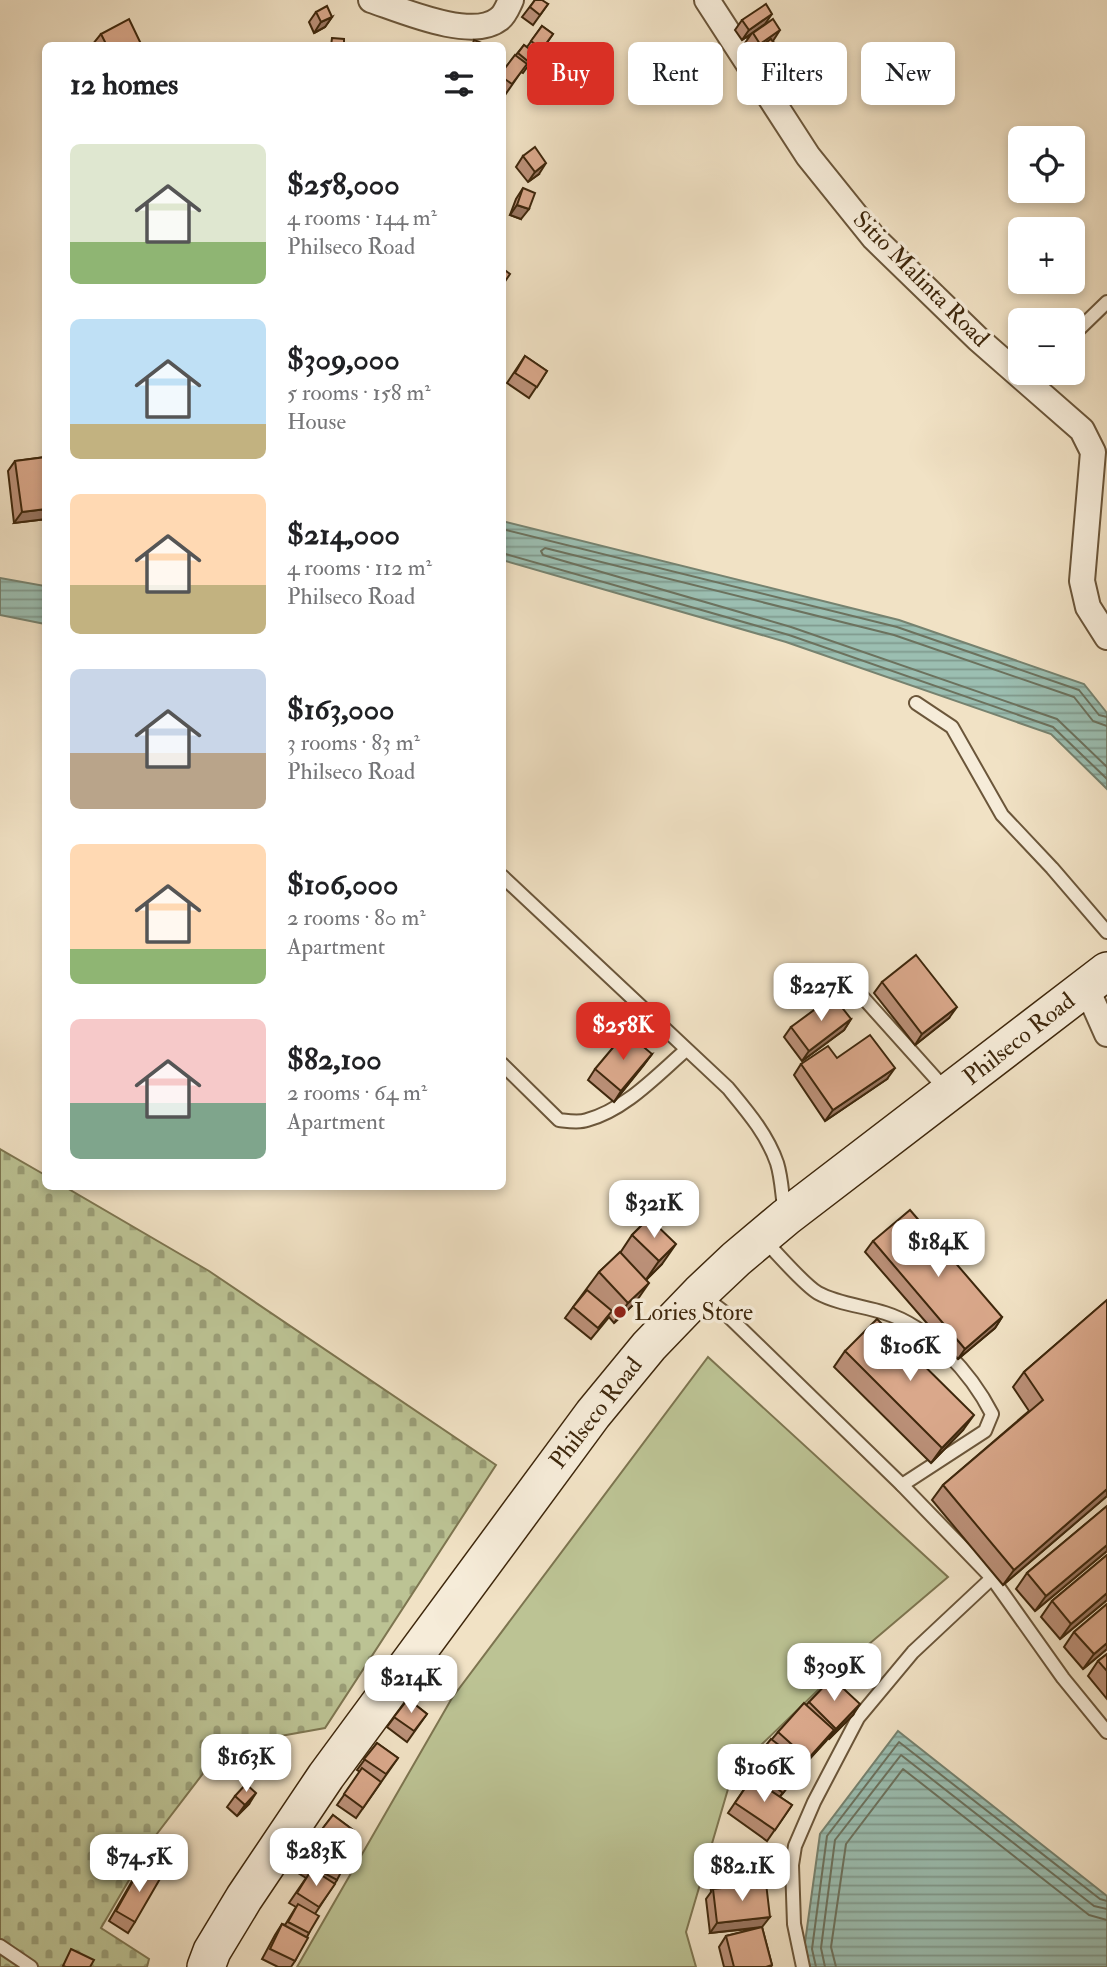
<!DOCTYPE html>
<meta charset="utf-8">
<style>
body{margin:0;font-family:"IM FELL Double Pica",serif;background:#f2f2f2;color:#202124;height:100vh;display:flex;flex-direction:column;font-size:26px;white-space:nowrap}
*{box-sizing:border-box;margin:0}
p{font-size:23px;color:#757577}
.icon{flex:none;width:38px;height:38px;fill:none;stroke:currentColor;stroke-width:2;stroke-linecap:round;stroke-linejoin:round}
.map{position:relative;flex:1;overflow:hidden}
.drawer{position:absolute;left:42px;top:42px;width:464px;height:1148px;display:flex;flex-direction:column;background:#fff;border-radius:10px;box-shadow:0 4px 10px #0003}
.drawer>*{flex:none}
.hud{position:absolute;left:527px;top:42px;width:474px;height:63px;display:flex;gap:14px}
.fabs{position:absolute;left:1008px;top:126px;display:grid;gap:14px}
.fabs a{display:grid;place-items:center;width:77px;height:77px;border-radius:10px;background:#fff;box-shadow:0 4px 10px #0003;font-size:35px}
.price{position:absolute;translate:-50% -60px;padding:0 16px;border-radius:14px;background:#fff;color:#222;font-size:23px;line-height:46px;filter:drop-shadow(0 2px 4px #0008)}
.price::after{content:'';position:absolute;left:50%;top:42px;width:21px;height:16px;margin-left:-10px;background:inherit;clip-path:polygon(0 0,100% 0,50% 100%)}
.price.selected{background:#d93025;color:#fff}
ul{padding:0;list-style:none}
li{display:flex;align-items:center;gap:21px;height:175px;padding:0 28px}
li span{display:grid;place-items:center;flex:none;width:196px;height:140px;border-radius:10px;color:#555}
li>.icon{margin-inline-start:auto}
span .icon{width:84px;height:84px;fill:#fffc;stroke-width:1}
li b{font-size:30px}
h2{display:flex;justify-content:space-between;align-items:center;height:84px;padding:0 28px;font-size:30px}
.tag{padding:0 24px;border-radius:10px;background:#fff;box-shadow:0 4px 10px #0003;font-size:24px;line-height:63px}
.tag.selected{background:#d93025;color:#fff}
.map>svg:first-child{display:block}
.green{fill:#bcc394;stroke:#7d7550;stroke-width:2}
.cemetery{fill:url(#cemetery-stones);stroke:#7d7550;stroke-width:2}
.water{fill:url(#water-rules);stroke:#76826f;stroke-width:2}
.lines{fill:none;stroke-linecap:round;stroke-linejoin:round}
.shore{stroke:#6c725e;stroke-width:2}
.lane-casing{stroke:#6b563a;stroke-width:16}
.street-casing{stroke:#6b563a;stroke-width:28}
.secondary-casing{stroke:#3e270c;stroke-width:40}
.lane{stroke:#f6ecd9;stroke-width:12}
.street{stroke:#f6ecd9;stroke-width:24}
.secondary{stroke:#f6ecd9;stroke-width:37}
.wall{fill:#bb9078;stroke:#3e270c;stroke-width:2}
.shaded-wall{fill:#997661;stroke:#3e270c;stroke-width:2}
.building{fill:#daa88b;stroke:#3e270c;stroke-width:2}
.poi-dot{fill:#8f2418;stroke:#f6ecd9;stroke-width:2.5}
.labels{text-anchor:middle;dominant-baseline:central;stroke-width:7;stroke-linejoin:round;paint-order:stroke}
.street-label{font-size:24px;fill:#3e270c;stroke:#f6ecd9}
.poi-label{font-size:24px;fill:#3e270c;stroke:#f6ecd9;text-anchor:start}
</style>
<div class="map">
<svg width="1107" height="1967" viewBox="0 0 1107 1967">
<defs>
<pattern id="cemetery-stones" width="16" height="16" patternUnits="userSpaceOnUse" patternTransform="scale(1.75)"><rect width="16" height="16" fill="#bcc394"/><path d="M2 7V4a2 2 0 0 1 4 0v3zM10 15v-3a2 2 0 0 1 4 0v3z" fill="#9a9e77"/></pattern>
<pattern id="water-rules" width="6" height="5" patternUnits="userSpaceOnUse" patternTransform="scale(1.75)"><rect width="6" height="5" fill="#9bbeb1"/><path d="M0 2.5h6" fill="none" stroke="#809a8e"/></pattern>
</defs>
<rect width="100%" height="100%" fill="#f1e2c5"/>
<filter id="stains"><feTurbulence type="fractalNoise" baseFrequency=".00286" numOctaves="4"/><feColorMatrix values="0 0 0 0 .2 0 0 0 0 .09 0 0 0 0 .02 0 0 0 .5 -.17"/></filter>
<radialGradient id="worn" r=".72"><stop offset=".6" stop-color="#630" stop-opacity="0"/><stop offset="1" stop-color="#630" stop-opacity=".3"/></radialGradient>
<polygon class="green" points="708,1357 948,1577 842,1667 733,1772 686,1932 696,1967 297,1967 452,1698"/>
<polygon class="cemetery" points="0,1149 45,1175 46,1186 65,1187 209,1271 496,1465 325,1728 224,1746 153,1839 101,1928 149,1959 147,1967 0,1967"/>
<g class="water">
<polygon points="502,521 899,620 1084,684 1107,713 1107,789 1051,734 786,642 502,560"/>
<polygon points="0,578 45,586 45,624 0,615"/>
<polygon points="898,1731 1107,1896 1107,1967 810,1967 804,1950 820,1834"/>
</g>
<g class="lines">
<g class="shore">
<polyline points="502,529 897,627 1079,690 1099,715 1107,717"/>
<polyline points="502,553 789,635 1053,727 1107,779"/>
<polyline points="1107,726 1093,721 1074,697 894,635 545,548 541,551 543,555 791,627 1057,719 1107,767"/>
<polyline points="816,1967 812,1949 827,1836 899,1742 1100,1899 1107,1901"/>
<polyline points="825,1967 821,1948 835,1840 901,1755 1094,1906 1107,1909"/>
<polyline points="836,1967 831,1947 846,1844 903,1769 1089,1915 1107,1920"/>
</g>
<defs>
<g id="lane">
<polyline points="1073,335 1107,302"/>
<polyline points="916,703 952,727 1002,815 1052,868 1107,932"/>
<path d="M 502,876 L 728,1088 C 747,1111 767,1134 777,1163 C 782,1179 782,1197 785,1213"/>
<polyline points="859,993 946,1090"/>
<path d="M 502,1064 L 559,1120 C 568,1121 579,1123 587,1120 C 625,1110 657,1075 686,1050"/>
<path d="M 764,1240 C 777,1253 804,1285 818,1293 C 838,1304 864,1306 885,1313 C 930,1327 971,1373 992,1414 L 985,1431 L 902,1485"/>
<polyline points="703,1296 724,1312 902,1485 992,1578 1063,1678 1107,1732"/>
<polyline points="0,1946 31,1967"/>
<polyline points="803,1967 794,1924 792,1865 795,1846 814,1802 858,1718 913,1652 992,1578"/>
</g>
<g id="street">
<path d="M 371,0 C 401,10 472,41 499,19 C 505,15 508,6 511,0"/>
<polyline points="707,0 808,156 874,238 978,339 1082,430 1093,452 1082,581 1088,607 1107,637"/>
<polyline points="1086,987 1107,1034"/>
</g>
<polyline id="secondary" points="206,1967 212,1951 244,1898 326,1776 593,1414 649,1346 700,1293 736,1259 786,1217 1107,971"/>
</defs>
<use href="#lane" class="lane-casing"/>
<use href="#street" class="street-casing"/>
<use href="#secondary" class="secondary-casing"/>
<use href="#lane" class="lane"/>
<use href="#street" class="street"/>
<use href="#secondary" class="secondary"/>
</g>
<g class="wall">
<polygon points="535,0 548,4 533,25 522,17"/>
<polygon points="316,12 332,17 325,27 314,33 309,22"/>
<polygon points="742,20 765,24 773,41 777,48 770,58 758,66 752,57 756,52 753,54 745,43 752,33 742,40 735,30"/>
<polygon points="542,26 553,34 535,60 533,59 523,73 521,72 505,95 502,93 502,72 524,45 527,47"/>
<polygon points="101,34 142,46 94,46 93,44"/>
<polygon points="523,156 539,174 528,182 516,167"/>
<polygon points="523,188 521,219 510,215 516,199"/>
<polygon points="525,356 547,371 529,398 507,383"/>
<polygon points="46,457 46,519 14,523 8,471 15,461"/>
<polygon points="882,982 949,1018 915,1045 874,993"/>
<polygon points="851,1019 844,1030 802,1061 784,1037 791,1027"/>
<polygon points="652,1054 614,1102 588,1080 595,1069"/>
<polygon points="837,1058 887,1079 825,1121 794,1075 801,1064"/>
<polygon points="649,1218 662,1264 646,1280 635,1303 614,1323 609,1317 591,1339 565,1318 599,1272 620,1253 632,1235"/>
<polygon points="873,1241 1002,1317 995,1328 958,1359 865,1252"/>
<polygon points="1107,1300 1107,1496 1003,1585 932,1500 943,1485 1029,1411 1013,1387 1024,1372"/>
<polygon points="845,1351 963,1430 931,1463 834,1367"/>
<polygon points="1107,1506 1107,1551 1035,1611 1016,1589 1027,1573"/>
<polygon points="1107,1555 1107,1600 1060,1639 1041,1617 1052,1601"/>
<polygon points="1107,1604 1107,1649 1083,1669 1064,1647 1074,1632"/>
<polygon points="1107,1654 1107,1699 1088,1676 1098,1661"/>
<polygon points="408,1699 427,1714 407,1742 387,1727"/>
<polygon points="809,1702 853,1715 829,1739 828,1738 804,1765 780,1797 792,1805 767,1841 728,1813 749,1782 742,1777 749,1766 778,1732"/>
<polygon points="377,1743 398,1758 356,1818 337,1805 360,1772 357,1770"/>
<polygon points="235,1796 249,1804 237,1816 227,1807"/>
<polygon points="333,1815 353,1830 333,1856 337,1880 315,1914 309,1933 295,1961 291,1967 278,1967 262,1959 275,1935 282,1924 285,1925 296,1907 289,1903 306,1878 298,1873 315,1852 309,1847"/>
<polygon points="716,1856 752,1880 749,1885 762,1927 772,1965 771,1967 724,1967 719,1947 726,1936 760,1928 710,1933 706,1899 711,1892 709,1866"/>
<polygon points="142,1865 135,1922 128,1933 109,1921 135,1876"/>
</g>
<g class="shaded-wall">
<polygon points="772,14 765,24 742,40 749,30"/>
<polygon points="332,17 325,27 314,33 321,22"/>
<polygon points="780,30 773,41 760,47 753,54 760,44"/>
<polygon points="777,48 770,58 758,66 765,56"/>
<polygon points="546,163 539,174 528,182 535,172"/>
<polygon points="517,205 529,209 521,219 510,215"/>
<polygon points="46,509 46,519 14,523 22,512"/>
<polygon points="957,1007 949,1018 915,1045 922,1034"/>
<polygon points="851,1019 844,1030 802,1061 809,1051"/>
<polygon points="652,1054 644,1065 614,1102 621,1091"/>
<polygon points="895,1068 887,1079 825,1121 833,1110"/>
<polygon points="676,1244 662,1264 645,1281 659,1261"/>
<polygon points="649,1283 635,1303 614,1323 628,1303"/>
<polygon points="1002,1317 995,1328 958,1359 965,1349"/>
<polygon points="974,1415 963,1430 931,1463 942,1448"/>
<polygon points="1107,1489 1107,1496 1003,1585 1014,1570"/>
<polygon points="1107,1545 1107,1551 1035,1611 1046,1596"/>
<polygon points="1107,1593 1107,1600 1060,1639 1071,1624"/>
<polygon points="1107,1643 1107,1649 1083,1669 1094,1654"/>
<polygon points="860,1704 853,1715 829,1739 836,1729"/>
<polygon points="834,1730 826,1741 804,1765 775,1803 808,1759"/>
<polygon points="256,1793 249,1804 237,1816 245,1805"/>
<polygon points="752,1880 745,1890 713,1889 718,1882"/>
<polygon points="770,1917 762,1927 710,1933 717,1923"/>
</g>
<g class="building">
<polygon points="535,0 542,0 548,4 540,15 530,7"/>
<polygon points="766,4 772,14 749,30 742,20"/>
<polygon points="327,6 332,17 321,22 316,12"/>
<polygon points="129,19 142,46 107,46 101,34"/>
<polygon points="773,19 780,30 760,44 753,33"/>
<polygon points="542,26 553,34 542,49 531,41"/>
<polygon points="332,38 344,39 344,46 331,46"/>
<polygon points="771,39 777,48 765,56 760,47"/>
<polygon points="474,40 489,46 472,46"/>
<polygon points="524,45 536,54 530,63 518,53"/>
<polygon points="515,55 527,64 512,84 502,77 502,72"/>
<polygon points="535,147 546,163 535,172 523,156"/>
<polygon points="523,188 535,193 529,209 517,205"/>
<polygon points="502,268 510,274 504,283 502,281"/>
<polygon points="525,356 547,371 537,387 515,373"/>
<polygon points="46,457 46,509 22,512 15,461"/>
<polygon points="916,955 957,1007 922,1034 882,982"/>
<polygon points="833,996 851,1019 809,1051 791,1027"/>
<polygon points="626,1032 652,1054 621,1091 595,1069"/>
<polygon points="870,1035 895,1068 833,1110 801,1064 828,1046 837,1058"/>
<polygon points="910,1210 1002,1317 965,1349 873,1241"/>
<polygon points="649,1218 676,1244 659,1261 632,1235"/>
<polygon points="620,1252 649,1283 628,1303 599,1272"/>
<polygon points="587,1290 612,1311 598,1328 573,1307"/>
<polygon points="1107,1300 1107,1489 1014,1570 943,1485 1043,1400 1024,1372"/>
<polygon points="877,1319 974,1415 942,1448 845,1351"/>
<polygon points="1107,1506 1107,1545 1046,1596 1027,1573"/>
<polygon points="1107,1555 1107,1593 1071,1624 1052,1601"/>
<polygon points="1107,1604 1107,1643 1094,1654 1074,1632"/>
<polygon points="1107,1654 1107,1671 1098,1661"/>
<polygon points="832,1678 860,1704 836,1729 809,1702"/>
<polygon points="408,1699 427,1714 414,1731 394,1717"/>
<polygon points="804,1703 834,1730 808,1759 778,1732"/>
<polygon points="771,1739 805,1765 783,1793 749,1766"/>
<polygon points="377,1743 398,1758 386,1774 364,1759"/>
<polygon points="362,1768 381,1782 363,1808 344,1794"/>
<polygon points="752,1778 792,1805 775,1830 735,1803"/>
<polygon points="246,1784 256,1793 245,1805 235,1796"/>
<polygon points="333,1815 353,1830 336,1851 316,1837"/>
<polygon points="318,1848 346,1863 337,1880 305,1863"/>
<polygon points="750,1853 752,1880 718,1882 716,1856"/>
<polygon points="142,1865 161,1877 135,1922 116,1911"/>
<polygon points="312,1869 335,1884 319,1907 297,1893"/>
<polygon points="766,1883 770,1917 717,1923 713,1889"/>
<polygon points="298,1904 319,1916 309,1933 288,1922"/>
<polygon points="282,1924 308,1938 295,1961 270,1949"/>
<polygon points="762,1927 772,1965 766,1967 734,1967 726,1936"/>
<polygon points="71,1949 94,1960 90,1967 66,1967 63,1966"/>
</g>
<circle class="poi-dot" cx="620" cy="1312" r="7"/>
<g class="labels">
<g class="street-label">
<text transform="translate(921 279) rotate(45)">Sitio Malinta Road</text>
<text transform="translate(1019 1039) rotate(-38)">Philseco Road</text>
<text transform="translate(596 1413) rotate(-52)">Philseco Road</text>
</g>
<g class="poi-label">
<text x="634" y="1312">Lories Store</text>
</g>
</g>
<rect width="100%" height="100%" filter="url(#stains)"/>
<rect width="100%" height="100%" fill="url(#worn)"/>
</svg>
<div class="fabs">
<a><svg class="icon" aria-label="locate" viewBox="0 0 24 24"><circle cx="12" cy="12" r="6"/><path d="M12 2v4M12 18v4M2 12h4M18 12h4"/></svg></a>
<a>+</a>
<a>−</a>
</div>
<b class="price" style="left:821px;top:1023px">$227K</b>
<b class="price selected" style="left:623px;top:1062px">$258K</b>
<b class="price" style="left:654px;top:1240px">$321K</b>
<b class="price" style="left:938px;top:1279px">$184K</b>
<b class="price" style="left:910px;top:1383px">$106K</b>
<b class="price" style="left:834px;top:1703px">$309K</b>
<b class="price" style="left:411px;top:1715px">$214K</b>
<b class="price" style="left:246px;top:1794px">$163K</b>
<b class="price" style="left:764px;top:1804px">$106K</b>
<b class="price" style="left:316px;top:1888px">$283K</b>
<b class="price" style="left:139px;top:1894px">$74.5K</b>
<b class="price" style="left:742px;top:1903px">$82.1K</b>
<div class="hud">
<a class="tag selected">Buy</a>
<a class="tag">Rent</a>
<a class="tag">Filters</a>
<a class="tag">New</a>
</div>
<section class="drawer">
<h2>12 homes<svg class="icon" aria-label="filters" viewBox="0 0 24 24"><path d="M4 7h16M4 17h16"/><circle cx="9" cy="7" r="2"/><circle cx="15" cy="17" r="2"/></svg></h2>
<ul>
<li><span style="background:linear-gradient(#dfe7d0 70%,#8fb573 0)"><svg class="icon" aria-label="home" viewBox="0 0 24 24"><path d="M3 11l9-7 9 7M6 9v11h12V9"/></svg></span><div><b>$258,000</b><p>4 rooms · 144 m²</p><p>Philseco Road</p></div></li>
<li><span style="background:linear-gradient(#bfe0f5 75%,#c2b280 0)"><svg class="icon" aria-label="home" viewBox="0 0 24 24"><path d="M3 11l9-7 9 7M6 9v11h12V9"/></svg></span><div><b>$309,000</b><p>5 rooms · 158 m²</p><p>House</p></div></li>
<li><span style="background:linear-gradient(#ffd9b3 65%,#c2b280 0)"><svg class="icon" aria-label="home" viewBox="0 0 24 24"><path d="M3 11l9-7 9 7M6 9v11h12V9"/></svg></span><div><b>$214,000</b><p>4 rooms · 112 m²</p><p>Philseco Road</p></div></li>
<li><span style="background:linear-gradient(#c9d6e8 60%,#b9a48a 0)"><svg class="icon" aria-label="home" viewBox="0 0 24 24"><path d="M3 11l9-7 9 7M6 9v11h12V9"/></svg></span><div><b>$163,000</b><p>3 rooms · 83 m²</p><p>Philseco Road</p></div></li>
<li><span style="background:linear-gradient(#ffd9b3 75%,#8fb573 0)"><svg class="icon" aria-label="home" viewBox="0 0 24 24"><path d="M3 11l9-7 9 7M6 9v11h12V9"/></svg></span><div><b>$106,000</b><p>2 rooms · 80 m²</p><p>Apartment</p></div></li>
<li><span style="background:linear-gradient(#f6c9c9 60%,#7fa58c 0)"><svg class="icon" aria-label="home" viewBox="0 0 24 24"><path d="M3 11l9-7 9 7M6 9v11h12V9"/></svg></span><div><b>$82,100</b><p>2 rooms · 64 m²</p><p>Apartment</p></div></li>
</ul>
</section>
</div>
